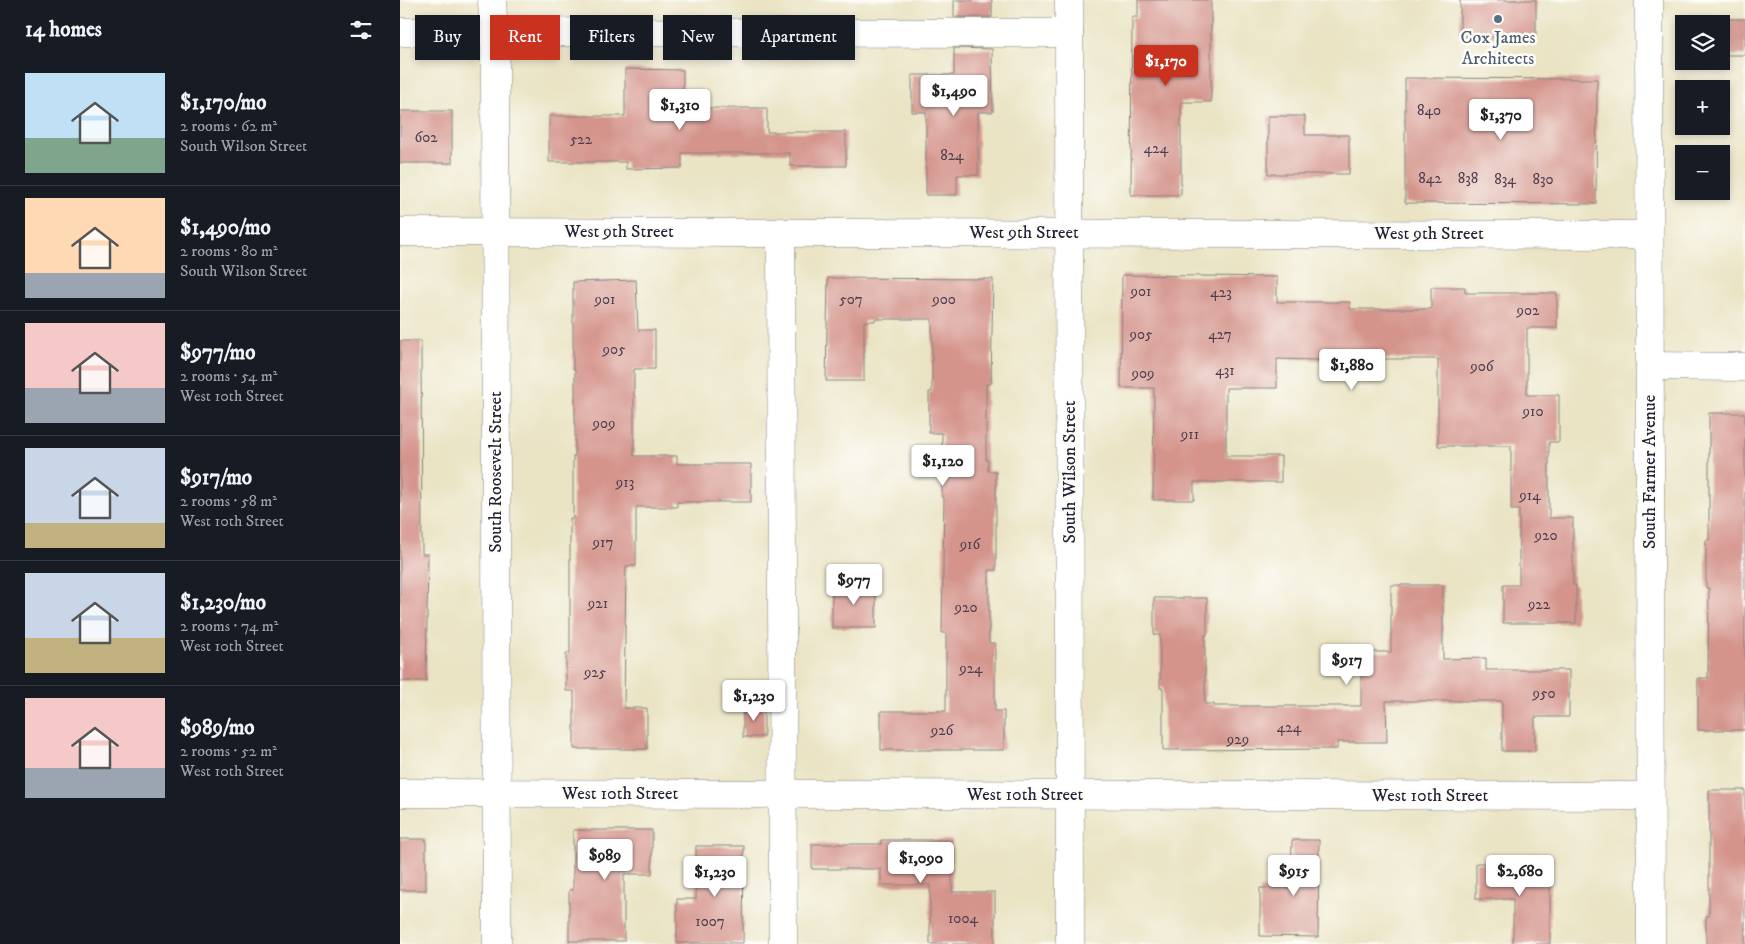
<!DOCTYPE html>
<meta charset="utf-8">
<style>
body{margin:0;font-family:"IM FELL DW Pica",serif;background:#242831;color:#f1f3f6;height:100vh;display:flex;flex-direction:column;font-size:19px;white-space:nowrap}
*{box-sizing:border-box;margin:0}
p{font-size:16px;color:#9ea1a6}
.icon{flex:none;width:28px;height:28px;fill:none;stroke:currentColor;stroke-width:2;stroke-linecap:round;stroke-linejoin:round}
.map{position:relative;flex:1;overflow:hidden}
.details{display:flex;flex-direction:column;background:#171b24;width:400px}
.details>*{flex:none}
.guide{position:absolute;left:15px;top:15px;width:475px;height:45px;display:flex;gap:10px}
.tools{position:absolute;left:1275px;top:15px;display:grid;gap:10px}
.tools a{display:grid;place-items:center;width:55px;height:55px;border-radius:0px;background:#171b24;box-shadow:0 2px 8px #0003;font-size:25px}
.price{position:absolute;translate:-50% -42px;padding:0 11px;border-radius:5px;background:#fff;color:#222;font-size:16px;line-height:32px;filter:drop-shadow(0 1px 2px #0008)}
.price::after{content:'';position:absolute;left:50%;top:30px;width:15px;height:11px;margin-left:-8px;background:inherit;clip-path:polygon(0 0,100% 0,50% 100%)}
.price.active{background:#c8321e;color:#fff}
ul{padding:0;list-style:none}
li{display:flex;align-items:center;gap:15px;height:125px;padding:0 25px}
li+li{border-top:1px solid #363941}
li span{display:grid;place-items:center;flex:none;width:140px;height:100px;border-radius:0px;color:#555}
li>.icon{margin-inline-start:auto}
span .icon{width:60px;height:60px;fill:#fffc;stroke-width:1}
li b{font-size:21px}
h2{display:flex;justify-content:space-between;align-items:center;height:60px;padding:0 25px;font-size:21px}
.tag{padding:0 18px;border-radius:0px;background:#171b24;box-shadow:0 2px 8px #0003;font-size:18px;line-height:45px}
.tag.active{background:#c8321e;color:#fff}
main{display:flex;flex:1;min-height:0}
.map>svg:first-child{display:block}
.building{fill:#d4948c}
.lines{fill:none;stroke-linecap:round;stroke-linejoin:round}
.minor-casing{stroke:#868380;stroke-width:29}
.minor{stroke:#fff;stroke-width:28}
.service-dot{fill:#5c6f8a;stroke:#fdfcf7;stroke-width:2}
.labels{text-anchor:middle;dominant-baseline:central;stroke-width:5;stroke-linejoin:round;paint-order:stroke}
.number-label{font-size:15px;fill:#4e3e4f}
.service-label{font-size:18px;fill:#4e5e75;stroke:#fdfcf7}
.street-label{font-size:18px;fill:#22223b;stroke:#fdfcf7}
</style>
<main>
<section class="details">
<h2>14 homes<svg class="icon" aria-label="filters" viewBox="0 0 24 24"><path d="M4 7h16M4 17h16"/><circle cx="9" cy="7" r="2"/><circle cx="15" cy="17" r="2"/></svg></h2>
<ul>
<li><span style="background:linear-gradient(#bfe0f5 65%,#7fa58c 0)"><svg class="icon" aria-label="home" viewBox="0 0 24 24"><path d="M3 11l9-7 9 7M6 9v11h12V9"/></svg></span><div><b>$1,170/mo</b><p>2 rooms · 62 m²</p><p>South Wilson Street</p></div></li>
<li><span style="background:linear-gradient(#ffd9b3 75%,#9aa5b1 0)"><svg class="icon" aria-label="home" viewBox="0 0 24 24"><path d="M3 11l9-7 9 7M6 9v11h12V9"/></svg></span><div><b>$1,490/mo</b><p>2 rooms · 80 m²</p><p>South Wilson Street</p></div></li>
<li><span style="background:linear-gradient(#f6c9c9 65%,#9aa5b1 0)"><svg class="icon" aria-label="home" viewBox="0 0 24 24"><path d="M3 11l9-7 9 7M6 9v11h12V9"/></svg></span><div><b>$977/mo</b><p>2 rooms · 54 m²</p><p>West 10th Street</p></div></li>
<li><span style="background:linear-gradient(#c9d6e8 75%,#c2b280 0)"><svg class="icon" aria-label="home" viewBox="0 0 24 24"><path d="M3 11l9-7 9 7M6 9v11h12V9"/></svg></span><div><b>$917/mo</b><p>2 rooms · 58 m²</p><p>West 10th Street</p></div></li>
<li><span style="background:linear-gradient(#c9d6e8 65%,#c2b280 0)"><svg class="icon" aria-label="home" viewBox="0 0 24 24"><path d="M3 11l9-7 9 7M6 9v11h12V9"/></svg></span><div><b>$1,230/mo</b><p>2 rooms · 74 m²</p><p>West 10th Street</p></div></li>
<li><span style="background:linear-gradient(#f6c9c9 70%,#9aa5b1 0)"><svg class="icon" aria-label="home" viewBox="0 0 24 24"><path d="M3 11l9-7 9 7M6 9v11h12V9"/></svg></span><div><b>$989/mo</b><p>2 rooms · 52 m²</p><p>West 10th Street</p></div></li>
</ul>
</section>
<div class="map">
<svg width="1345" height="944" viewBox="0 0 1345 944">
<rect width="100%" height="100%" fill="#fdfcf7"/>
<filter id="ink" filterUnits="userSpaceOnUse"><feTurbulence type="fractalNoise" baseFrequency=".02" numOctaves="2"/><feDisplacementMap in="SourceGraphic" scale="10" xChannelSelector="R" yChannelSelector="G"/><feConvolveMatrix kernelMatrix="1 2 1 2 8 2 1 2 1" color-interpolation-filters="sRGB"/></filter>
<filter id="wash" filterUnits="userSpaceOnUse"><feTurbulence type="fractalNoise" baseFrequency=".0096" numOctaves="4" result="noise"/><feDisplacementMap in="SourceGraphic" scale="20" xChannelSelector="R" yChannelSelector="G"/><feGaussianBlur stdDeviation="1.12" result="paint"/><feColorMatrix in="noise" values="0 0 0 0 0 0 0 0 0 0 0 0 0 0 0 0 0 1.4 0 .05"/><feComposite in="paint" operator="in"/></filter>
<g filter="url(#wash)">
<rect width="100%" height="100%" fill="#eae4c5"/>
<g id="blocks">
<g class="building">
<rect x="554" y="0" width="38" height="17"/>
<polygon points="738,0 811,0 811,102 781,102 781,195 731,195 732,17 738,17"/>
<rect x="1060" y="0" width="76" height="37"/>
<rect x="1322" y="19" width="23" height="36"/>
<polygon points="554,48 592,49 593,112 578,112 578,175 557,175 557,195 526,195 526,112 512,112 512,75 554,75"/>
<polygon points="225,69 283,70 283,108 367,108 367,132 446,132 446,166 390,166 390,153 282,153 282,168 226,169 226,162 149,162 149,116 225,116"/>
<polygon points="1005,78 1197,79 1196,204 1005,203"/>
<rect x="0" y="111" width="52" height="52"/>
<polygon points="868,116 905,116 905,135 949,135 949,174 868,174"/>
<polygon points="722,275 877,277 877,302 950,302 950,309 1031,309 1031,287 1065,287 1065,293 1157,293 1157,328 1127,328 1127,395 1159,395 1159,442 1149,442 1149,518 1173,518 1173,585 1176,585 1176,623 1103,623 1103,585 1119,585 1119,510 1111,510 1111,446 1038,446 1038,359 952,359 952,361 877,359 877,388 826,388 826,456 881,456 881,482 794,482 794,500 753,500 754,388 721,388"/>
<polygon points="428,278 593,279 591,384 586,384 586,460 588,460 588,471 596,471 596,570 589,570 589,643 595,643 595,711 604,711 604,750 481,750 481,711 546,711 546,633 542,633 544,498 542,498 542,433 529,433 529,392 532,392 532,319 475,319 475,321 464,321 464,381 426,381"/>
<polygon points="236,280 238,330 255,330 255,369 234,369 234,456 277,456 277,464 351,464 351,502 277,502 277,507 236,507 236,566 226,566 224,708 247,708 247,749 174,749 174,691 166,691 166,653 170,653 170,518 173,518 173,456 175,456 175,369 173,369 173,282"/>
<polygon points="0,341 21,341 22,554 28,554 26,681 0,681"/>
<polygon points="1309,413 1345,413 1345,730 1298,730 1298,678 1308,678 1309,588 1306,588 1306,540 1309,540"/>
<rect x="432" y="584" width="44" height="44"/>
<polygon points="991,585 1043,585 1043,659 1086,658 1086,670 1169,670 1169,717 1135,717 1135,751 1102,751 1102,701 986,701 987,742 937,742 937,749 763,750 763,688 760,688 760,635 754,635 754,598 807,598 807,635 805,635 805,704 814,704 814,706 961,706 961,652 991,652"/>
<rect x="343" y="707" width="21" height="30"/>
<polygon points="1309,790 1345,790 1345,944 1306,944 1306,916 1309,916"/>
<polygon points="173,830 252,830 252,874 224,874 224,941 169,941 169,890 173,890"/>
<rect x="0" y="839" width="26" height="51"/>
<polygon points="481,840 552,840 552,892 595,892 595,944 530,944 530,885 481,885 481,869 412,869 412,844 481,844"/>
<polygon points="892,840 919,840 918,937 860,936 860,888 891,888"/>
<polygon points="296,846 344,846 343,943 277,943 277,899 296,899"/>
<polygon points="1076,863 1150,863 1150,944 1113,944 1113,899 1076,899"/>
</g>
</g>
</g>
<g filter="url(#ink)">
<use href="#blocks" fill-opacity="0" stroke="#868380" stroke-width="1"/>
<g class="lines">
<defs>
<g id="minor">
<polyline points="92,0 95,55 97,944"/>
<polyline points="669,0 670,944"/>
<polyline points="1249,0 1251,944"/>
<polyline points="0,32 669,33"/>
<polyline points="0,232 1249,235"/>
<polyline points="381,232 383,944"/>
<polyline points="1250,366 1345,367"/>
<polyline points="0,793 1250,796"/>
</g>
</defs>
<use href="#minor" class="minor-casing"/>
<use href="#minor" class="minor"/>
</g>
</g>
<circle class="service-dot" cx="1098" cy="19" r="5"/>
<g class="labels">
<g class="number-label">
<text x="1029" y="110">840</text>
<text x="26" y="137">602</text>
<text x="181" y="139">522</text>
<text x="756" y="148">424</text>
<text x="552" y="155">824</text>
<text x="1030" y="178">842</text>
<text x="1068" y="178">838</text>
<text x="1105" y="179">834</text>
<text x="1143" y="179">830</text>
<text x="741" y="291">901</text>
<text x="821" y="292">423</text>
<text x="205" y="299">901</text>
<text x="451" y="299">507</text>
<text x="544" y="299">900</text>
<text x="1128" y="310">902</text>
<text x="741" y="334">905</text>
<text x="820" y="334">427</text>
<text x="214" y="349">905</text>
<text x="1082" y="366">906</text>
<text x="825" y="370">431</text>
<text x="743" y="373">909</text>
<text x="1133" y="411">910</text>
<text x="204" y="423">909</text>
<text x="790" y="434">911</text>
<text x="225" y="482">913</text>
<text x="1130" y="495">914</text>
<text x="1146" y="535">920</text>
<text x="203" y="542">917</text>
<text x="570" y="544">916</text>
<text x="198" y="603">921</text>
<text x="1139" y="604">922</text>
<text x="566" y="607">920</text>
<text x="571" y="668">924</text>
<text x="195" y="672">925</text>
<text x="1144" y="693">950</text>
<text x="889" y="727">424</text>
<text x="542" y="730">926</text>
<text x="838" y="739">929</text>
<text x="563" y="918">1004</text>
<text x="310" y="921">1007</text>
</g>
<g class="service-label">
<text x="1098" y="38">Cox James<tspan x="1098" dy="21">Architects</tspan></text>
</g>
<g class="street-label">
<text x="219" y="232">West 9th Street</text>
<text x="624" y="233">West 9th Street</text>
<text x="1029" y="234">West 9th Street</text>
<text transform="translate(96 472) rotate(-90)">South Roosevelt Street</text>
<text transform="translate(670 472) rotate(-90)">South Wilson Street</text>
<text transform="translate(1250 472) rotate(-90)">South Farmer Avenue</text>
<text x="220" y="794">West 10th Street</text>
<text x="625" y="795">West 10th Street</text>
<text x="1030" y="796">West 10th Street</text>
</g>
</g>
</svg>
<div class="tools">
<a><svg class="icon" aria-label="layers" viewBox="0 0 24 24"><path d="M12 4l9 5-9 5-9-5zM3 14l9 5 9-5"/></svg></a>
<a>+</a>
<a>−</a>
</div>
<b class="price active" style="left:766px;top:87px">$1,170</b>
<b class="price" style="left:554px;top:117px">$1,490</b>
<b class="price" style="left:280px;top:131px">$1,310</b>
<b class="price" style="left:1101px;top:141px">$1,370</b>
<b class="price" style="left:952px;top:391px">$1,880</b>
<b class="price" style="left:543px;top:487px">$1,120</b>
<b class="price" style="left:454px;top:606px">$977</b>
<b class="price" style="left:947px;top:686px">$917</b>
<b class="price" style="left:354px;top:722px">$1,230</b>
<b class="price" style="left:205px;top:881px">$989</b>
<b class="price" style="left:521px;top:884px">$1,090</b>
<b class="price" style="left:894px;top:897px">$915</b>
<b class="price" style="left:1120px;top:897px">$2,680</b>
<b class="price" style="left:315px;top:898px">$1,230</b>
<div class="guide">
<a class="tag">Buy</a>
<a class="tag active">Rent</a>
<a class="tag">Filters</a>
<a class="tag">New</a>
<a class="tag">Apartment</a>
</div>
</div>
</main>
